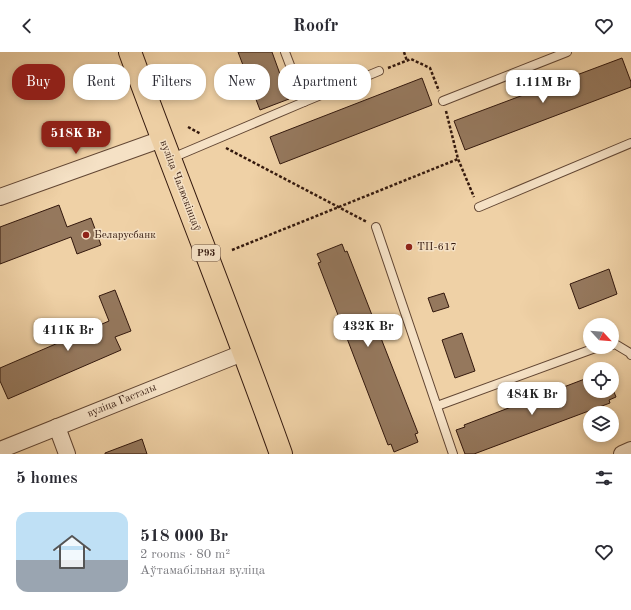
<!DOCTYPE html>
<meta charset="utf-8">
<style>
body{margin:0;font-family:"Old Standard TT",serif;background:#f2f2f3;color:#2b2b33;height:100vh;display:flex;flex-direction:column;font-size:15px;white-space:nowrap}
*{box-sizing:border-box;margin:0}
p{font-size:13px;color:#7c7c81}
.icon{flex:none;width:22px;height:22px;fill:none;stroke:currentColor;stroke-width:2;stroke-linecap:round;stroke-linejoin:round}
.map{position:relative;height:402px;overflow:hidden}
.drawer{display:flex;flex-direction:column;background:#fff;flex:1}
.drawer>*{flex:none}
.top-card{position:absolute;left:12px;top:12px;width:400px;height:36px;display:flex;gap:8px}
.needle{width:26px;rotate:116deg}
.buttons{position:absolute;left:583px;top:266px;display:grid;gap:8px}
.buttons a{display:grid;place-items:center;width:36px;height:36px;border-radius:50%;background:#fff;box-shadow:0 2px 6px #0003;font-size:20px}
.price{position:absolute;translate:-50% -34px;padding:0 9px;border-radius:8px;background:#fff;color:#222;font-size:13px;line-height:26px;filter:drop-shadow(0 1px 2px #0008)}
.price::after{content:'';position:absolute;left:50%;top:24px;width:12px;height:9px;margin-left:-6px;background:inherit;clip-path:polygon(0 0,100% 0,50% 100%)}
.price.selected{background:#8f2418;color:#fff}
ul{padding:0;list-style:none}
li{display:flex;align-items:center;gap:12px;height:100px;padding:0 16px}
li span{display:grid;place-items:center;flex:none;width:112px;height:80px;border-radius:12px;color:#555}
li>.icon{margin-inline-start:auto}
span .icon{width:48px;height:48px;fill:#fffc;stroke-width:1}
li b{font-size:17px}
h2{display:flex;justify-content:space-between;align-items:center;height:48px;padding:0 16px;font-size:17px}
.chip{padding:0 14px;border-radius:16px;background:#fff;box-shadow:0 2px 6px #0003;font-size:14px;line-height:36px}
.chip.selected{background:#8f2418;color:#fff}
header{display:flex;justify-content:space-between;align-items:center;height:52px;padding:0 16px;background:#fff;font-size:18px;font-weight:700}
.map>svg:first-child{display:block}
.building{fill:#95785d;stroke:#33180d}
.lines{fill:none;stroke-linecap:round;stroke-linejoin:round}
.lane-casing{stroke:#624633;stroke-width:10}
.street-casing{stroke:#624633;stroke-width:18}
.primary-casing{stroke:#33180d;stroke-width:24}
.path{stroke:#33180d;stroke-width:2.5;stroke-dasharray:3 2;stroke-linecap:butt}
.lane{stroke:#f5e1c5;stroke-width:8}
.street{stroke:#f5e1c5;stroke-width:16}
.primary{stroke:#efd1a6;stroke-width:22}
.poi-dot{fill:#8f2418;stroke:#f5e1c5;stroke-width:1.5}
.labels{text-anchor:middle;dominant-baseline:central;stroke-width:3;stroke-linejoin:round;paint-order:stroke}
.shield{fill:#f5e1c5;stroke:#6d5444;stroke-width:1}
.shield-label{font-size:10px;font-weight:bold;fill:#33180d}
.street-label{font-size:11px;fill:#33180d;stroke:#f5e1c5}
.poi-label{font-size:11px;fill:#33180d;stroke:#f5e1c5;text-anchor:start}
</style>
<header><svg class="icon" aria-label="back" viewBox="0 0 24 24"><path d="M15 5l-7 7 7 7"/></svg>Roofr<svg class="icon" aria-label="heart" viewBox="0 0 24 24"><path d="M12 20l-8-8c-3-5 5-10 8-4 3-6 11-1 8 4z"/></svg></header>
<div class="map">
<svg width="631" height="402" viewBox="0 0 631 402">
<rect width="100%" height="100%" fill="#efd1a6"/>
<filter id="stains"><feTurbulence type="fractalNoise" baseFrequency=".005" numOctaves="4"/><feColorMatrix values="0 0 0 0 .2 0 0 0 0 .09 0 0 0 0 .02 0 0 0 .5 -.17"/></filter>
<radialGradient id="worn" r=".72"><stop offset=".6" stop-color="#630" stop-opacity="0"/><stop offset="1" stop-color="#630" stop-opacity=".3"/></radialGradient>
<g class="building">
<polygon points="238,0 272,0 289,47 260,58"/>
<polygon points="622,6 631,30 631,35 465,98 454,69"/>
<polygon points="422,26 432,53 280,112 270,85"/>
<polygon points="59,153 67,175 91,166 101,193 77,202 71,185 0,212 0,175"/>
<polygon points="342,192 345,200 347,199 418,381 415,382 418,390 394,400 391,392 388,393 318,211 321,210 317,202"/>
<polygon points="609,217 617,242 579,257 570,232"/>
<polygon points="115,238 131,279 115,285 121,298 8,347 0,329 0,316 109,269 99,244"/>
<polygon points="444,241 449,255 433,260 428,246"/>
<polygon points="462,281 475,319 455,326 442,288"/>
<polygon points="590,325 590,339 612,339 612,335 616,345 609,348 610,351 474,402 465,402 456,378 465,375 464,373"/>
<polygon points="142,387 147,402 105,402 105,401"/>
</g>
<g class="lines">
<defs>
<g id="lane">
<polyline points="443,49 567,0"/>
<polyline points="304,50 379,19"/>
<polyline points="172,106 304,50 285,0"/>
<polyline points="479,155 631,91"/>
<polyline points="376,175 453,402"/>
<polyline points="612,293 615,292 630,301 631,303"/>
<polyline points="437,354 598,295"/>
</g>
<g id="street">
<polyline points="0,145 162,87"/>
<polyline points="57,375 67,402"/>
<polyline points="0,398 245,300"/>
<polyline points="622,402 631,398"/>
</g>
<path id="primary" d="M 130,0 C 179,134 233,267 281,402"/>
</defs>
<use href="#lane" class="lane-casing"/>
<use href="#street" class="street-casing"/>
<use href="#primary" class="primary-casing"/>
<g class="path">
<polyline points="404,0 407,9"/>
<polyline points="388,16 411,7 430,16 439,39"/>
<polyline points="446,59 458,107 474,145"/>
<polyline points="188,75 201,82"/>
<polyline points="226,96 367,170"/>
<polyline points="232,198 458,107"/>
</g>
<use href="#lane" class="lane"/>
<use href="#street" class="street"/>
<use href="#primary" class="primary"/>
</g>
<g class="poi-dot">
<circle cx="86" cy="183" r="4"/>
<circle cx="409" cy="195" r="4"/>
</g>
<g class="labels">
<rect class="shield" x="192" y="193" width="28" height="16" rx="3"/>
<g class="shield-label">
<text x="206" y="201">Р93</text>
</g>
<g class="street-label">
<text transform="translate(180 134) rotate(69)">вуліца Чалюскінцаў</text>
<text transform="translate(122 349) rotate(-22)">вуліца Гастэлы</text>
</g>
<g class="poi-label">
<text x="94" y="183">Беларусбанк</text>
<text x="417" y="195">ТП-617</text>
</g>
</g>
<rect width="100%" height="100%" filter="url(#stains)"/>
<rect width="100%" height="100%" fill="url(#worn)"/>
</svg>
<div class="buttons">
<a><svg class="needle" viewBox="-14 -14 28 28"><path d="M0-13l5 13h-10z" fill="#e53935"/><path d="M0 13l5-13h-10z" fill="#7c7c81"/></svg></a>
<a><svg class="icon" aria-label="locate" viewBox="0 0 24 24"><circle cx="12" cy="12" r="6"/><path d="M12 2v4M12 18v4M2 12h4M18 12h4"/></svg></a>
<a><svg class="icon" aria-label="layers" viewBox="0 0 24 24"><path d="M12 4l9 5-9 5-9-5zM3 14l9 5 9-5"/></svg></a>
</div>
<b class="price" style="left:543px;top:52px">1.11M Br</b>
<b class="price selected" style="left:76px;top:103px">518K Br</b>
<b class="price" style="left:368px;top:296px">432K Br</b>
<b class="price" style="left:68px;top:300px">411K Br</b>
<b class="price" style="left:532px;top:364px">484K Br</b>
<div class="top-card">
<a class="chip selected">Buy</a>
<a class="chip">Rent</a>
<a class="chip">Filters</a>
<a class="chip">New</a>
<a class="chip">Apartment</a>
</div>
</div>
<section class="drawer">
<h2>5 homes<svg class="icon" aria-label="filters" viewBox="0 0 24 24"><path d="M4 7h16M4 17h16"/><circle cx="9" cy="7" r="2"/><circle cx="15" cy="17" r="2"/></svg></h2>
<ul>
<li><span style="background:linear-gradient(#bfe0f5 60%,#9aa5b1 0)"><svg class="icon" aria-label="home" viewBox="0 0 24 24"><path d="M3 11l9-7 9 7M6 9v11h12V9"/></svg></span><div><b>518 000 Br</b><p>2 rooms · 80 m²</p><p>Аўтамабільная вуліца</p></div><svg class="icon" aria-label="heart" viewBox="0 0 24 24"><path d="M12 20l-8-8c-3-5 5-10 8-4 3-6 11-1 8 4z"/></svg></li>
</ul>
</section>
